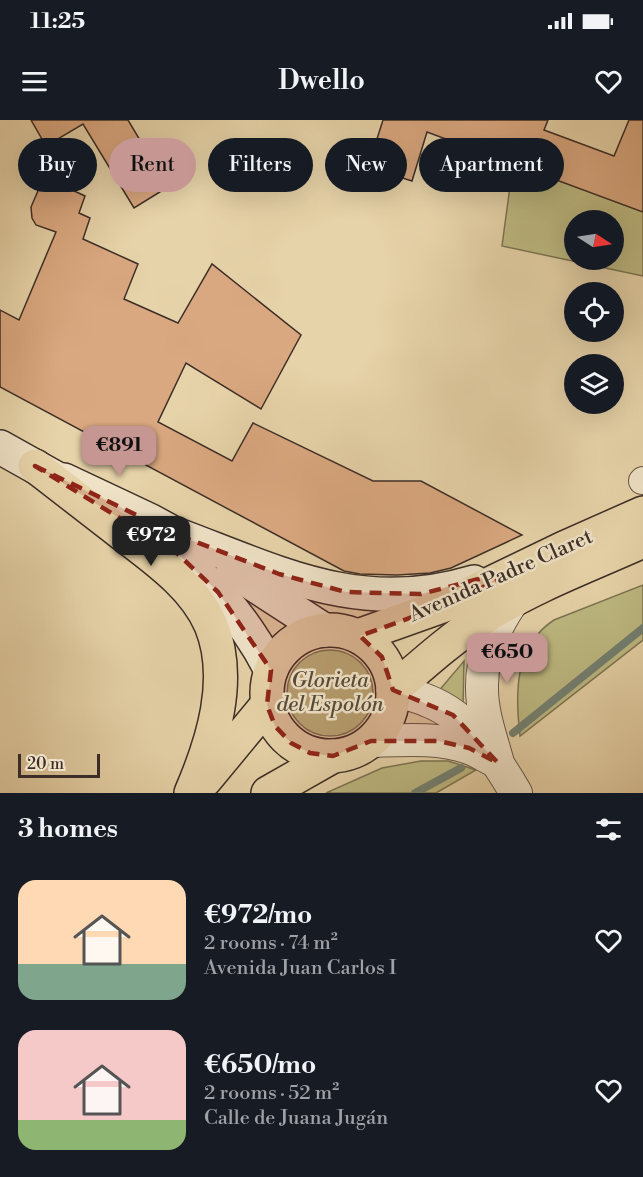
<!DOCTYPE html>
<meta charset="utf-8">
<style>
body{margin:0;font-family:"Libre Bodoni",serif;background:#20242c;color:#f1f3f6;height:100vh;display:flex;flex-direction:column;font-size:22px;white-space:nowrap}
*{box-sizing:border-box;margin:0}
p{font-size:20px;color:#9ea1a6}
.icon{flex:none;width:33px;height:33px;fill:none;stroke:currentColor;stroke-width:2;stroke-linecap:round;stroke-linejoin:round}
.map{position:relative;height:673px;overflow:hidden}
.details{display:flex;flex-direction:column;background:#171b24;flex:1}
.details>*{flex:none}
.banner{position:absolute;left:18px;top:18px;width:608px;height:54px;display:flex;gap:12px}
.needle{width:39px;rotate:102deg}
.buttons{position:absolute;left:564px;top:90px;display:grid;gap:12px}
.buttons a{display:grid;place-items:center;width:60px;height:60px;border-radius:50%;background:#171b24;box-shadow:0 6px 24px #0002;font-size:30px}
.scale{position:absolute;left:18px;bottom:15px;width:82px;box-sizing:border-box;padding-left:6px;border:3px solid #3c2e27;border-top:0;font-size:16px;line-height:21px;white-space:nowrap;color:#3c2e27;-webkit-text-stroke:4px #efe2c7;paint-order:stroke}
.price{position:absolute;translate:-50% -51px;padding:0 14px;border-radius:12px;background:#c59692;color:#111;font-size:20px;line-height:39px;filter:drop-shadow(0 2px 3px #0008)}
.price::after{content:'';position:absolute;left:50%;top:36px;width:18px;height:14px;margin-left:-9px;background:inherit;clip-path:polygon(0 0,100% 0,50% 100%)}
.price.current{background:#222;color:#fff}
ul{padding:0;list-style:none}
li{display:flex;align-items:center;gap:18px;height:150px;padding:0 18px}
li span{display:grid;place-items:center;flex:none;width:168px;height:120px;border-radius:18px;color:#555}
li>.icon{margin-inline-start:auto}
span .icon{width:72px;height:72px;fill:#fffc;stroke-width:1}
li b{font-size:26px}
h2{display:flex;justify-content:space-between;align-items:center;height:72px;padding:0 18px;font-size:26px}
.pill{padding:0 21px;border-radius:27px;background:#171b24;box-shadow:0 6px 24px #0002;font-size:21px;line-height:54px}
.pill.current{background:#c59692;color:#111}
.status{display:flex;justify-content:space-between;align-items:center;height:42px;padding:0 30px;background:#171b24;direction:ltr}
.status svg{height:16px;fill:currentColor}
header{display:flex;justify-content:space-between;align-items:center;height:78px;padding:0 18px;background:#171b24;font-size:27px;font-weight:600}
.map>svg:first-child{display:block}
.green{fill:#beba82;stroke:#7d7454;stroke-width:1.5;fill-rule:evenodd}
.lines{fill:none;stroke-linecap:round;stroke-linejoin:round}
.stream{stroke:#738173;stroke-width:8}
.building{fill:#daa880;stroke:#3c2e27;stroke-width:1.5}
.minor-casing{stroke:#675748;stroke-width:28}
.tertiary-casing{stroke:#675748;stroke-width:34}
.secondary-casing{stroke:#3c2e27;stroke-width:36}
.primary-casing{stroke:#3c2e27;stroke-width:36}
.minor{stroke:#efe2c7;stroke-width:26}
.tertiary{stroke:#efe2c7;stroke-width:32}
.secondary{stroke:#efe2c7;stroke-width:33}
.primary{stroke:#e7d3a9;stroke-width:33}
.marked{fill:#8f2418;fill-opacity:0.2;stroke:#8f2418;stroke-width:4.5;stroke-dasharray:12 8;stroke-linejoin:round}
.labels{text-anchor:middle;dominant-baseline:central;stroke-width:5;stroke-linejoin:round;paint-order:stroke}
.street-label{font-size:21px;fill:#3c2e27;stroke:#efe2c7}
.park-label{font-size:21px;font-style:italic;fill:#564a39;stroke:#efe2c7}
</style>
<div class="status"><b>11:25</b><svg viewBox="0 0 49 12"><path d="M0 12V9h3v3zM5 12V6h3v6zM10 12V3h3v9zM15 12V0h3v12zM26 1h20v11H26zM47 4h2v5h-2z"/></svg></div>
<header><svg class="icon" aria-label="menu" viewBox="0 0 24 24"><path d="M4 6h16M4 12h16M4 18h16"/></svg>Dwello<svg class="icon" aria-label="heart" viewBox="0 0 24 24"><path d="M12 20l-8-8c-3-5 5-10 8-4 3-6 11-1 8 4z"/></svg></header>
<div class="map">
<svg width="643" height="673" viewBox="0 0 643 673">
<rect width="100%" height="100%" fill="#e7d3a9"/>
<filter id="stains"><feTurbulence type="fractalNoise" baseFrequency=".00333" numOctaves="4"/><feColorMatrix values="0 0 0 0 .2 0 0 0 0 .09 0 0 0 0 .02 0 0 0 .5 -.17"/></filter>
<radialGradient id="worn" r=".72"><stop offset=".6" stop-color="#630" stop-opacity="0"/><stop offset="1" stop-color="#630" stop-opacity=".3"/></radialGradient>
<g class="green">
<path d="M 513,44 L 643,92 L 643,156 L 502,126 ZM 614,100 L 614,140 L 574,140 L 574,100 Z"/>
<path d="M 643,465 L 643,520 L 520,616 C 515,574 514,526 554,500 Z"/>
<circle cx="330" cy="573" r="43"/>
<polygon points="464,541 463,586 437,573"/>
<polygon points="421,641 448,641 476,650 436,673 326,673 382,648"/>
</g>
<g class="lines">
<g class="stream">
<polyline points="513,613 643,508"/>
<polyline points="415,673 461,648"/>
</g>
</g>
<g class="building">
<polygon points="31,0 128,0 168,67 134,88 83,4 46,26"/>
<polygon points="383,0 548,0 544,10 614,36 629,0 643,0 643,92 427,12 412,61 368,47"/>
<polygon points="44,57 85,76 79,93 90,98 83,119 138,144 124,179 178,203 212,144 301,215 261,289 186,243 158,302 232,341 253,303 373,361 421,361 522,415 451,448 430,453 397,455 360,454 344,451 0,267 0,190 19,200 56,112 36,105 32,98 31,87"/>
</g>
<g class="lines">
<defs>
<polyline id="minor" points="642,361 643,360"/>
<g id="tertiary">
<path d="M 393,570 C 404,573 417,576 428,581 C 469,597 495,637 516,673"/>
<path d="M 371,621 C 403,620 438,617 469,628 C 478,631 486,637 495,641"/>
<path d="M 498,643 C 492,620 482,594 482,569 C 481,538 495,507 512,482"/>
</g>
<g id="secondary">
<polyline points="0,327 59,360"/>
<polyline points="64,360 151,401 184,419"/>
<path d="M 178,415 C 282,454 361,496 474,462"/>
<path d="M 154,419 C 205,452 243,496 271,550"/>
<polyline points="233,451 324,510"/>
</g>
<g id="primary">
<path d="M 35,346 C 62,367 88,387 115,408 C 149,435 193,463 211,505 C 233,559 213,622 191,673"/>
<circle cx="330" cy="573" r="63"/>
<polyline points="358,516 448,484 564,428 643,393"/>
<path d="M 393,570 C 423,544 453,517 486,496 C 535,465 590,445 643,421"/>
<polyline points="205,660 267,585"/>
<polyline points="268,673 333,636"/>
</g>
</defs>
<use href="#minor" class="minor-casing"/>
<use href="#tertiary" class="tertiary-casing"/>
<use href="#secondary" class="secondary-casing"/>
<use href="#primary" class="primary-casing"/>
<use href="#minor" class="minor"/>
<use href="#tertiary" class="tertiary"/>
<use href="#secondary" class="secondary"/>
<use href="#primary" class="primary"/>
</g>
<path class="marked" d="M 35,346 L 178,415 L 279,454 L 346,472 L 421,474 L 525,447 L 448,484 L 360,516 L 382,537 L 393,570 L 453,595 L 498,643 L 469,628 L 439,621 L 371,621 L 333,636 L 310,633 L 291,623 L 275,606 L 267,585 L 271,550 L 218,472 L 178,434 Z"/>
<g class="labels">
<g class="street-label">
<text transform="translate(501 456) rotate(-24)">Avenida Padre Claret</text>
</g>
<g class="park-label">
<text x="330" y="561">Glorieta<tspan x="330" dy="24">del Espolón</tspan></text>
</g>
</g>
<rect width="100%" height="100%" filter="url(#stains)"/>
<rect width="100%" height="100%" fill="url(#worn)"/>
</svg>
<div class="buttons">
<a><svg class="needle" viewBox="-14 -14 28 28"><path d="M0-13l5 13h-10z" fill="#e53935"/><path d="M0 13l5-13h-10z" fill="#9ea1a6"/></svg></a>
<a><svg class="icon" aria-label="locate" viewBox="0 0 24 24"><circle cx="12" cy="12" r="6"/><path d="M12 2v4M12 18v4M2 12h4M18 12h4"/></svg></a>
<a><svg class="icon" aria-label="layers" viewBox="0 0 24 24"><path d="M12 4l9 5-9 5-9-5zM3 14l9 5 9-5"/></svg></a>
</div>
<div class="scale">20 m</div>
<b class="price" style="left:119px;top:357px">€891</b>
<b class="price current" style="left:151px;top:447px">€972</b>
<b class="price" style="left:507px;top:564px">€650</b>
<div class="banner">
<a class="pill">Buy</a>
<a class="pill current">Rent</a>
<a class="pill">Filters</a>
<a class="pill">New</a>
<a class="pill">Apartment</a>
</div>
</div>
<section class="details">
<h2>3 homes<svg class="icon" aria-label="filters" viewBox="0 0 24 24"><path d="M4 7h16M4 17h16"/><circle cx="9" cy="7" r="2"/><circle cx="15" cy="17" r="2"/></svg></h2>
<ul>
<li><span style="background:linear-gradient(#ffd9b3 70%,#7fa58c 0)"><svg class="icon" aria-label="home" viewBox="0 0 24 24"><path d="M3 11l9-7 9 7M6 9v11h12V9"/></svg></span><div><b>€972/mo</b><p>2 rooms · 74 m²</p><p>Avenida Juan Carlos I</p></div><svg class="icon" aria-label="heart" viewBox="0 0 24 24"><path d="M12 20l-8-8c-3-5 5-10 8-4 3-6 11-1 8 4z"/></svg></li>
<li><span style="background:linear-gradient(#f6c9c9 75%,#8fb573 0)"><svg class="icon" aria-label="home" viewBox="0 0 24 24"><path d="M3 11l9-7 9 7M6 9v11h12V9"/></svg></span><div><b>€650/mo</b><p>2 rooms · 52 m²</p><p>Calle de Juana Jugán</p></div><svg class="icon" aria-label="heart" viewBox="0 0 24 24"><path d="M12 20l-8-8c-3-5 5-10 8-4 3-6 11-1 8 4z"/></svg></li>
</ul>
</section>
